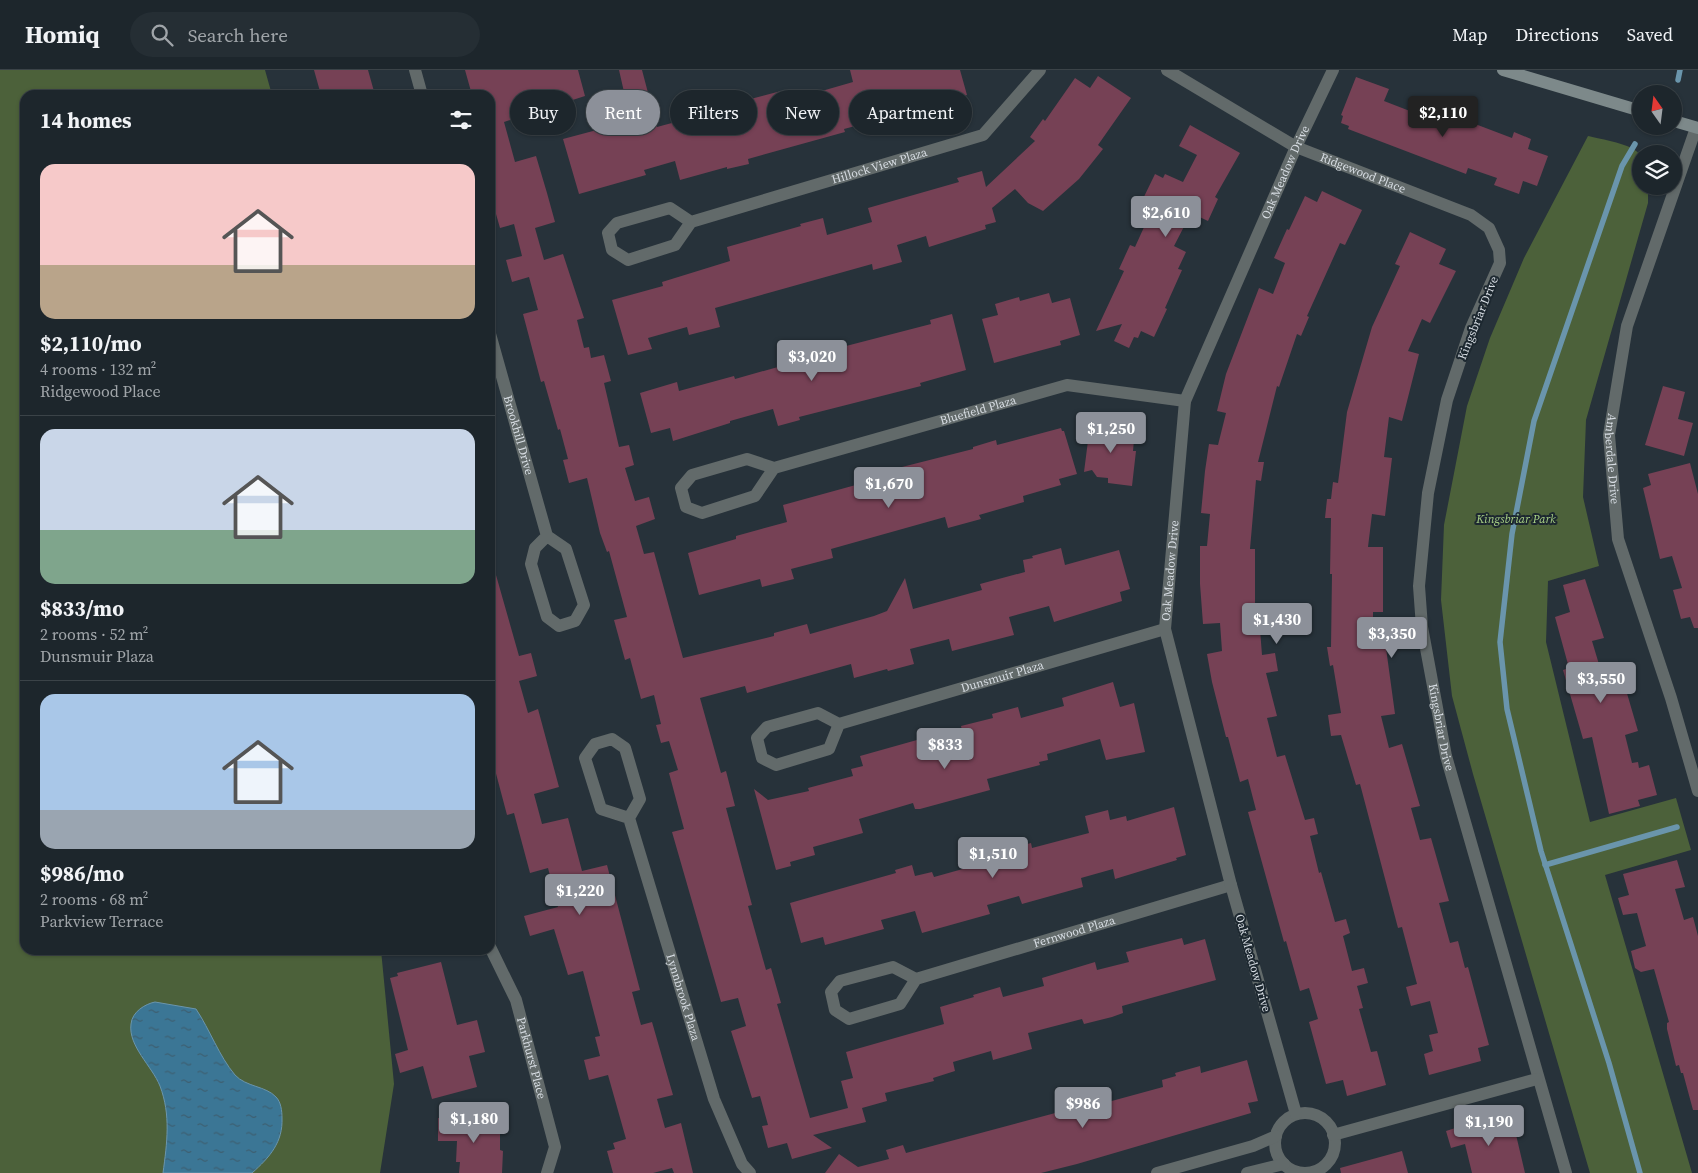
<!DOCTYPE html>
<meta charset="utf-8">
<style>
body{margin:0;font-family:"Source Serif 4",serif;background:#252e34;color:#f1f3f6;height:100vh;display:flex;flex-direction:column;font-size:19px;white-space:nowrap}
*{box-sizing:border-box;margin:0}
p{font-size:16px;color:#a0a5a9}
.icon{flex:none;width:28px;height:28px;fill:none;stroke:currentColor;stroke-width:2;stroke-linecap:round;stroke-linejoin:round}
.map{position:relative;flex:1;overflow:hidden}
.drawer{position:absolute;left:20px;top:20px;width:475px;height:865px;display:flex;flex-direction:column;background:#1d262c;border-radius:15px;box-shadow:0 1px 4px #0004,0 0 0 1px #3b4348}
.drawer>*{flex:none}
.banner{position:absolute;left:510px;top:20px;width:475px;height:45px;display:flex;gap:10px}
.needle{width:32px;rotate:346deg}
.buttons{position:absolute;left:1632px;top:15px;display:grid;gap:10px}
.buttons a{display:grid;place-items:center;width:50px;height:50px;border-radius:50%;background:#1d262c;box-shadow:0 1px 4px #0004,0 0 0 1px #3b4348;font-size:25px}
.price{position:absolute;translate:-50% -42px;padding:0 11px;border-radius:5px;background:#8c9099;color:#fff;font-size:16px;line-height:32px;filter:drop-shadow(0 1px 2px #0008)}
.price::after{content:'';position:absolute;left:50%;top:30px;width:15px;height:11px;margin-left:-8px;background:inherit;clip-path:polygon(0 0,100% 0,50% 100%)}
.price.active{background:#222;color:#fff}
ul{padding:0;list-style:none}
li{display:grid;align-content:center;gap:10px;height:265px;padding:0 20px}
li+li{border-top:1px solid #3b4348}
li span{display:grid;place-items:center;height:155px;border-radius:15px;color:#555}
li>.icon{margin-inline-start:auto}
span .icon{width:90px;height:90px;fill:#fffc;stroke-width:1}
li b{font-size:21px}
h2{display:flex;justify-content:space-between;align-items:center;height:60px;padding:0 20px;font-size:21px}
.chip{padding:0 18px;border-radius:22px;background:#1d262c;box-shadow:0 1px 4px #0004,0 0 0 1px #3b4348;font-size:18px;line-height:45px}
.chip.active{background:#8c9099;color:#fff}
header{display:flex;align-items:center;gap:30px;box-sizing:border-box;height:70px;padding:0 25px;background:#1d262c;border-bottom:1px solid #3b4348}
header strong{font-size:24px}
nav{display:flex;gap:28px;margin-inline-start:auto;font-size:18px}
.search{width:350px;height:45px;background:#252e34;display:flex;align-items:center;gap:12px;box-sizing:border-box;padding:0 18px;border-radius:28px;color:#a0a5a9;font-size:19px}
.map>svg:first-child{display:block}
.green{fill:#4c613a}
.water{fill:url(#water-ripples);stroke:#6a95ac}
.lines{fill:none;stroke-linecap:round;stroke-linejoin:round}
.stream{stroke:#6a95ac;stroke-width:5.5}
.building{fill:#764155}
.street{stroke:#626a6a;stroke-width:12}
.secondary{stroke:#7d898a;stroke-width:12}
.labels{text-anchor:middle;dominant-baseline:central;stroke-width:4;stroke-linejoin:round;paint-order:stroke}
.street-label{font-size:12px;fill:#d6dce2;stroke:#1d2830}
.park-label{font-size:12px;font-style:italic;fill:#a9d186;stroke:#1d2830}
</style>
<header>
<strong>Homiq</strong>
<div class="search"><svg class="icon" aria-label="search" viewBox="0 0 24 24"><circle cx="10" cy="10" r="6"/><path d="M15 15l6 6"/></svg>Search here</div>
<nav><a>Map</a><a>Directions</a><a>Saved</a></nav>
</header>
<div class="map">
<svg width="1698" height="1103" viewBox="0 0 1698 1103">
<defs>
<pattern id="water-ripples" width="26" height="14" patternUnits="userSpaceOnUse" patternTransform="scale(1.25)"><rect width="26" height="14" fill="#3b7695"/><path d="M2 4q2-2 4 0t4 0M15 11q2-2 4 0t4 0" fill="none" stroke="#3d5f71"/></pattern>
</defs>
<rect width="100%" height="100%" fill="#27323a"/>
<g class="green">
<polygon points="0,0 265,0 272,25 25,25 25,880 381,880 394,1014 380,1103 0,1103"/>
<path d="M 1588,66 C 1600,69 1634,74 1640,85 C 1644,92 1641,108 1641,116 L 1648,116 L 1648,133 L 1586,350 L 1583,427 L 1599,496 L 1548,511 L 1546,572 L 1590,752 L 1676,728 L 1691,780 L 1605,805 L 1692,1103 L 1590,1103 L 1473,704 L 1452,626 L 1441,530 L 1444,455 L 1467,336 L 1490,268 L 1524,188 Z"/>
</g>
<path class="water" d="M 155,932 L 196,939 C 210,960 219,986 235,1005 C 246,1017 266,1016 276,1027 C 281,1032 282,1041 282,1048 C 283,1072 270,1087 252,1103 L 163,1103 C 167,1073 171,1045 160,1016 C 152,996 128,976 131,954 C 132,942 145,934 155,932 Z"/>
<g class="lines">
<g class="stream">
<polyline points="1678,10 1680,0"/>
<polyline points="1635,74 1622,96 1534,351 1512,464 1500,572 1507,639 1541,781 1609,993 1640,1103"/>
<polyline points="1545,795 1677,757"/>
</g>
</g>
<g class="building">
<polygon points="314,0 368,0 375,25 321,25"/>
<polygon points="465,0 578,0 585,26 504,52 515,92 536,86 547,123 555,152 535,158 544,190 563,184 584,248 577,250 584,278 589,277 591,288 604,285 611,311 604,313 619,377 629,375 634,395 625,398 635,431 649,427 655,449 636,456 644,484 654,482 683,588 774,566 774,563 807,554 810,564 874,546 887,541 905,508 913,539 982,520 980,514 1025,502 1023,490 1033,488 1032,486 1061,478 1065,495 1119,480 1130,519 1120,522 1122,531 1054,552 1049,536 1009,547 1014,565 952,581 949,569 910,579 914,594 888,601 887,599 854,608 851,594 747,623 745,616 700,628 721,703 726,701 735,736 726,738 752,835 748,836 766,900 771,898 781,933 777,934 810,1048 848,1038 841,1011 853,1008 846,982 944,954 940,937 974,927 973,925 1000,917 1003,927 1044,916 1042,908 1095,892 1097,900 1129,892 1126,882 1182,868 1184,875 1205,869 1216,910 1122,936 1123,943 1112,947 1084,954 1082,949 1028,963 1032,979 993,990 991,981 953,992 955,1001 933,1008 934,1011 885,1023 887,1031 862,1038 866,1052 813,1065 832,1078 792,1089 787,1073 768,1078 762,1056 768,1055 760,1026 752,1028 731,961 746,956 738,928 721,932 672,762 684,759 669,703 678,700 669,671 661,673 656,655 661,654 654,625 641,629 630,588 625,590 614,550 627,547 609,481 607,482 600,463 587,408 569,413 563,390 568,389 560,359 558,360 544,311 541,312 523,244 538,240 529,207 512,212 506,190 522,186 514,154 500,158 490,123 490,25 472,25"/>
<polygon points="619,0 642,0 657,57 720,40 718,34 742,27 743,31 781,21 783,26 799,22 801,27 853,12 850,0 960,0 967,25 909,43 909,46 887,53 885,48 844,59 845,62 748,89 749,94 727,99 727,97 680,110 675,91 644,100 646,105 579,124 563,69 638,49 630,20 624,22"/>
<polygon points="1098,6 1131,28 1098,75 1103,79 1079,109 1043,141 1028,133 1015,119 992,138 996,152 985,155 986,159 929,177 926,166 897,175 902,192 873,200 872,194 715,238 720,257 689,265 687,257 648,268 652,279 628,285 612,230 663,216 662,212 730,191 727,177 801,156 800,154 823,148 827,165 872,152 868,138 959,112 957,108 982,101 986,117 1035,71 1030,67 1043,49 1045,51 1075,8 1090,18"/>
<polygon points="1356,7 1389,19 1384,31 1415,43 1419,33 1461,51 1462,49 1512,68 1514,62 1531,69 1528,79 1548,86 1537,116 1523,111 1519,124 1494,115 1497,108 1468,98 1466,104 1348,59 1349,56 1341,53 1343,46 1341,45"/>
<polygon points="1190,55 1240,83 1215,127 1218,129 1208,151 1191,143 1174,176 1186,182 1178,199 1182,200 1165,238 1167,239 1154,267 1141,261 1138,268 1134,267 1129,278 1114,271 1122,254 1096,261 1124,201 1119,199 1130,175 1135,177 1150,144 1146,143 1148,139 1140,135 1155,104 1163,108 1165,104 1183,112 1197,85 1179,76"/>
<polygon points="1322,121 1362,140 1345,175 1340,173 1307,246 1309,247 1301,266 1297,264 1279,317 1277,316 1258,392 1264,392 1261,411 1256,410 1250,479 1255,479 1255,533 1258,533 1262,585 1275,583 1278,601 1266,603 1277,646 1267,648 1277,687 1285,685 1305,750 1314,748 1318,764 1310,766 1319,803 1321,802 1335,852 1346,849 1350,863 1343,866 1352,901 1364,898 1368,913 1357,916 1363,938 1359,939 1371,982 1377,981 1386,1015 1347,1026 1343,1010 1326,1014 1309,952 1318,949 1309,918 1300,921 1286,871 1284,872 1248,742 1256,740 1248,709 1240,712 1228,667 1226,667 1212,612 1207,584 1222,581 1220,553 1203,554 1200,514 1200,476 1207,476 1210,444 1201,443 1205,401 1209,374 1218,375 1226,343 1217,341 1226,304 1259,218 1273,224 1285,193 1274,188 1287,159 1289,160 1305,126 1317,132"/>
<polygon points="1410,162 1446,179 1439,194 1456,201 1430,253 1422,249 1408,281 1419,284 1402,351 1389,347 1384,387 1392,388 1385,446 1372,444 1368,477 1383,477 1383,542 1373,542 1373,579 1386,578 1395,644 1381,646 1389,678 1402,674 1420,736 1411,738 1420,770 1431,768 1449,831 1439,833 1450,873 1458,871 1465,898 1468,897 1489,975 1478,978 1481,991 1429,1005 1424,984 1433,981 1429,965 1438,963 1430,931 1411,936 1406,917 1417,914 1402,857 1398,858 1393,839 1360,714 1356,715 1341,665 1331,666 1328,645 1341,643 1333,595 1330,596 1327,577 1331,577 1332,504 1330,504 1331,448 1325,448 1327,429 1331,429 1333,412 1338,413 1347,342 1372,257 1400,196 1395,194"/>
<polygon points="1049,223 1052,233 1070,228 1080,265 1060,271 1061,275 994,293 982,249 998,245 995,234 1019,227 1020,231"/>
<polygon points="952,244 966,300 920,313 921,316 799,347 800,350 778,356 773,339 730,351 730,353 673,371 670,358 651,363 640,323 677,312 679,321 734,306 735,309 792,293 792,290 931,254 930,250"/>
<polygon points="1663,316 1685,322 1678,349 1693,353 1684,386 1645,375"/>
<polygon points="1090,355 1135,359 1133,381 1136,381 1132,416 1108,413 1108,408 1097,407 1092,400 1084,402"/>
<polygon points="1061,358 1062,361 1064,361 1077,404 1059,409 1061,415 1023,426 1024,432 979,445 981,449 948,458 945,447 831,479 833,488 791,499 794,509 762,517 760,509 699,525 688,483 736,469 736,466 787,452 783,435 863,413 865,418 901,407 898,398 973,379 973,377 996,370 997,375"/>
<polygon points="1690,393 1698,424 1698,558 1694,558 1690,547 1681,549 1673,520 1682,518 1672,486 1660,489 1643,418 1651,415 1648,404"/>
<polygon points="494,498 519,586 531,583 537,606 519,611 528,643 538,639 559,717 534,724 542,754 568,748 582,801 607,795 640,920 632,922 641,955 652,952 673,1025 657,1029 665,1058 681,1053 693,1103 674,1103 672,1098 653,1103 613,1103 607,1081 615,1079 613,1073 626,1069 608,1005 589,1010 584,990 600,986 595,967 600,966 583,901 568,905 554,859 530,866 524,846 558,837 548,798 530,803 514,743 507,745 494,696 490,697 490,499"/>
<polygon points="1585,509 1604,568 1592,571 1601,601 1619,596 1638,661 1625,665 1632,693 1638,692 1639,698 1649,695 1657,725 1638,730 1640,736 1609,744 1592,667 1583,669 1563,600 1569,598 1555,547 1570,542 1563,515"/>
<polygon points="1113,612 1120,637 1134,633 1145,682 1106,690 1100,669 1047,684 1048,690 1039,692 1040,695 987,709 990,720 920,739 915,739 913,733 859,749 863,763 813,777 815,785 790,792 791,796 776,800 754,719 768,730 809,721 808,718 853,706 851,699 863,696 860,686 924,668 928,683 965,673 961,656 993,648 992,644 1018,637 1021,648 1064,636 1062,628"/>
<polygon points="1174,737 1186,785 1176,788 1177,790 1115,809 1113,799 1081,808 1083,817 1022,834 1019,826 987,835 990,844 922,863 915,841 881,850 884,859 825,875 823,867 801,873 790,833 896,803 895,800 912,795 915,806 932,802 934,807 995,790 993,783 1031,773 1032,778 1089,763 1085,746 1108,740 1110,750 1126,746 1127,751"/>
<polygon points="1677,790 1685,817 1675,819 1684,850 1693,847 1698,866 1698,1040 1693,1040 1683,1003 1681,1003 1679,995 1676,996 1667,959 1667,953 1669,952 1654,899 1641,902 1635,898 1631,881 1646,876 1637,843 1623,845 1618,828 1629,825 1623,804"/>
<polygon points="441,892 457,955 477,950 485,982 469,986 477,1017 432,1029 423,996 400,1003 395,984 408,980 390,908 398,906 397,903"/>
<polygon points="1247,990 1258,1031 1248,1033 1251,1043 1077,1094 1041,1103 825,1103 839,1084 858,1097 889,1089 886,1080 903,1075 906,1083 1059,1042 1108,1030 1108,1032 1163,1017 1162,1010 1176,1006 1175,1003 1200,996 1201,1003"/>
<polygon points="1493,1046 1496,1057 1513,1052 1525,1103 1472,1103 1465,1074 1451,1078 1446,1061"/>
<polygon points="438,1048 500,1050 500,1080 503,1081 502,1103 459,1103 460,1092 456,1092 457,1071 438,1071"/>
<polygon points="1402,1081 1408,1103 1341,1103 1340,1098"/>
</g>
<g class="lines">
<g class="street">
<polyline points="415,0 422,25"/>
<path id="s1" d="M 1167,0 L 1296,77 L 1471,145 L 1489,158 L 1499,180 L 1500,193 L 1471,258 L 1447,330 L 1428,423 L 1419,516 L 1422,557 L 1446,686 L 1566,1103"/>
<path id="s2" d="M 1696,58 L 1627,256 L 1609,365 L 1618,469 L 1671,628 L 1698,721"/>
<path id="s3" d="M 691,152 L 670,138 L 617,153 L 608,163 L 612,180 L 628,190 L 675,175 L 691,152 L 983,65 L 1040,0"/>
<path id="s4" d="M 490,264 L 547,466 L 566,479 L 584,535 L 575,551 L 559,556 L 547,547 L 531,494 L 535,478 L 547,466"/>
<path id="s5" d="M 774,398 L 755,426 L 702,443 L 686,437 L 681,418 L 692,405 L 747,389 L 774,398 L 1067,315 L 1185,331"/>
<path id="s6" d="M 839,654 L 829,679 L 776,695 L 762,688 L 757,668 L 767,657 L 818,643 L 839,654 L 1165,559"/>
<path id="s7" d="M 629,748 L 601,739 L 585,688 L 595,674 L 612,669 L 625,678 L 640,729 L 629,748 L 714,1029 L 742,1094 L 750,1103"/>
<path id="s8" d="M 490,877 L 516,930 L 555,1077 L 547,1103"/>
<path id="s9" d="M 916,909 L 900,934 L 849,949 L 835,940 L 831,922 L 840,911 L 893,897 L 916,909 L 1231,815"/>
<circle cx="1305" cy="1073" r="30"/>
<path id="s10" d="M 1296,1044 L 1231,815 L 1165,559 L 1185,331 L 1296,77 L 1333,0"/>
<polyline points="1333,1065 1537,1009"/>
<polyline points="1157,1103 1253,1076 1276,1066"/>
<polyline points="1247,1103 1284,1094"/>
</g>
<g class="secondary">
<polyline points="1503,0 1641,41"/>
<polyline points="1674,51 1698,58"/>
</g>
</g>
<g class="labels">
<g class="street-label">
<text stroke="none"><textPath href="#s3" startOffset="404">Hillock View Plaza</textPath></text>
<text stroke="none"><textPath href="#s10" startOffset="981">Oak Meadow Drive</textPath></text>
<text stroke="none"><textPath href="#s1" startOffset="222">Ridgewood Place</textPath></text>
<text transform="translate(1478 248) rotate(-68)">Kingsbriar Drive</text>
<text stroke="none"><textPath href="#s5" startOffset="441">Bluefield Plaza</textPath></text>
<text stroke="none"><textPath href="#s4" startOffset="105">Brookhill Drive</textPath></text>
<text stroke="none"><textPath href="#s2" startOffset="344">Amberdale Drive</textPath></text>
<text stroke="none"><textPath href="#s10" startOffset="561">Oak Meadow Drive</textPath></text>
<text stroke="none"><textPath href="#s6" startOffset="380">Dunsmuir Plaza</textPath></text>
<text stroke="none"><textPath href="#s1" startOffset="876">Kingsbriar Drive</textPath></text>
<text stroke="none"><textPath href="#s9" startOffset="378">Fernwood Plaza</textPath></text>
<text transform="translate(1253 893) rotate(74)">Oak Meadow Drive</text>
<text stroke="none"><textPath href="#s7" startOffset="396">Lynnbrook Plaza</textPath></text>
<text stroke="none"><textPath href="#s8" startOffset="119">Parkhurst Place</textPath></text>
</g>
<g class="park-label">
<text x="1516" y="449">Kingsbriar Park</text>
</g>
</g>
</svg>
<div class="buttons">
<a><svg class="needle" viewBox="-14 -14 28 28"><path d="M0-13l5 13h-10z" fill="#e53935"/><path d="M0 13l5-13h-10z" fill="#a0a5a9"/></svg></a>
<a><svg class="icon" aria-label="layers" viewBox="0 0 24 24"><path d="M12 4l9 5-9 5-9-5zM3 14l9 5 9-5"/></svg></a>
</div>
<b class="price active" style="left:1443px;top:68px">$2,110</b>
<b class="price" style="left:1166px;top:168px">$2,610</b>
<b class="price" style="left:812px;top:312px">$3,020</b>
<b class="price" style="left:1111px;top:384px">$1,250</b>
<b class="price" style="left:889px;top:439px">$1,670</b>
<b class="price" style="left:1277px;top:575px">$1,430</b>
<b class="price" style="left:1392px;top:589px">$3,350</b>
<b class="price" style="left:1601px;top:634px">$3,550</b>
<b class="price" style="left:945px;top:700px">$833</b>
<b class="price" style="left:993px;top:809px">$1,510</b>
<b class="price" style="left:580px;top:846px">$1,220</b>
<b class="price" style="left:1083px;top:1059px">$986</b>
<b class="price" style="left:474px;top:1074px">$1,180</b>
<b class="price" style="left:1489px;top:1077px">$1,190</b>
<div class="banner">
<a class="chip">Buy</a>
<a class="chip active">Rent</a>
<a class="chip">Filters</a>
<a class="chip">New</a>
<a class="chip">Apartment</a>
</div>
<section class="drawer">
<h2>14 homes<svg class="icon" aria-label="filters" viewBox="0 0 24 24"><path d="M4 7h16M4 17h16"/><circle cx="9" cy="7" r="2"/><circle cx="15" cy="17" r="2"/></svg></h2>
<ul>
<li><span style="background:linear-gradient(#f6c9c9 65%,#b9a48a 0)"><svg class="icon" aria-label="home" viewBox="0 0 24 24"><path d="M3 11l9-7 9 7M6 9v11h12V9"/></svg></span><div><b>$2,110/mo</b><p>4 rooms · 132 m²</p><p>Ridgewood Place</p></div></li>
<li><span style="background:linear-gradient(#c9d6e8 65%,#7fa58c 0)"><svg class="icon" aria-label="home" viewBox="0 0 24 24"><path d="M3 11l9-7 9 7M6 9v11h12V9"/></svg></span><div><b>$833/mo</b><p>2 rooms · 52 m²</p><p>Dunsmuir Plaza</p></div></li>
<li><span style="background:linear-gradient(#a9c7e8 75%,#9aa5b1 0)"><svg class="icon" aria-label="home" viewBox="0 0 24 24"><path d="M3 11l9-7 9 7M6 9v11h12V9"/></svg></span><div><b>$986/mo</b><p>2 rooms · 68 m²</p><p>Parkview Terrace</p></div></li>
</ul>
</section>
</div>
